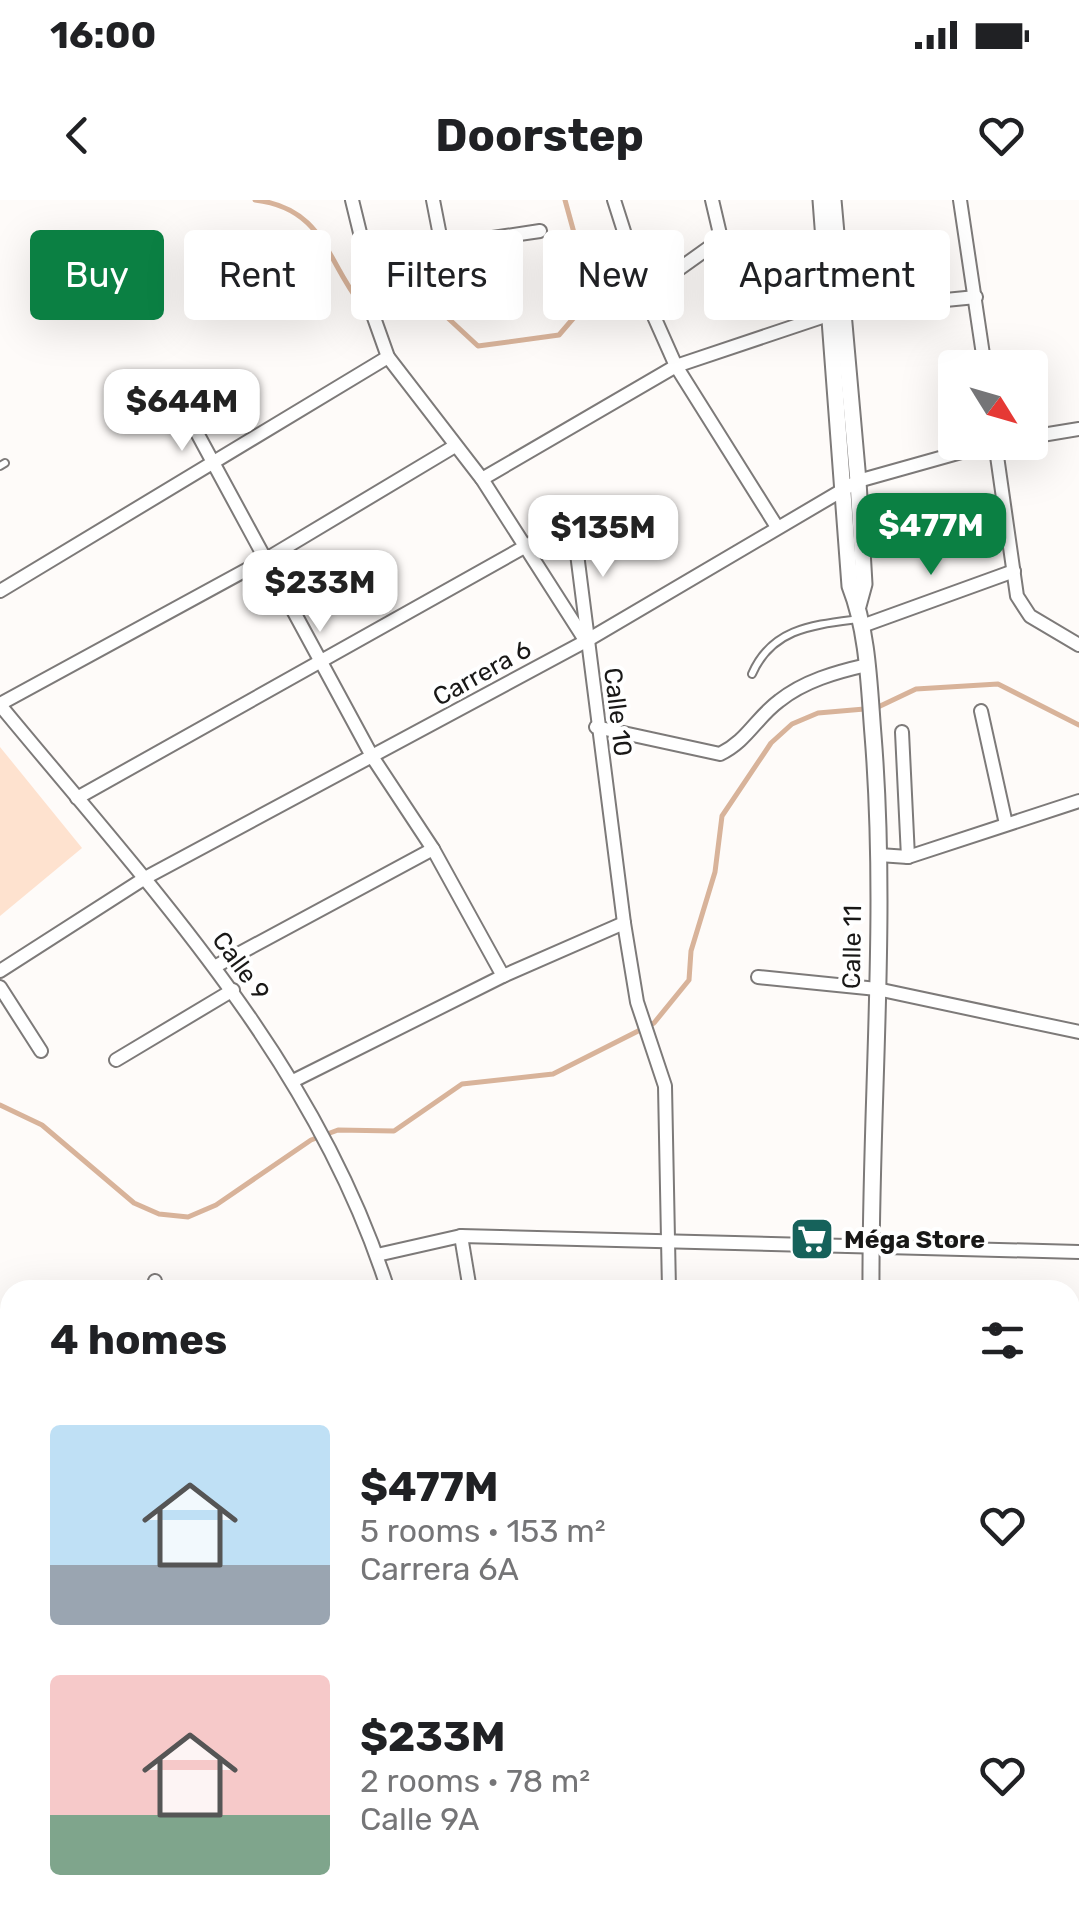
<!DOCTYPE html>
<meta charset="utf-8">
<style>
body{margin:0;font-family:Rubik,sans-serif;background:#f2f2f2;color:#202124;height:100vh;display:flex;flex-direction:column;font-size:38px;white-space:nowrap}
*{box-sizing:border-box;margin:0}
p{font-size:32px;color:#757577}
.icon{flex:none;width:55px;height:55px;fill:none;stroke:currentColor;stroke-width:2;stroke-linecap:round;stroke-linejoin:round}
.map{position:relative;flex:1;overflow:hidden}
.details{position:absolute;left:0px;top:1080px;width:1080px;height:640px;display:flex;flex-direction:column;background:#fff;border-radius:30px 30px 0 0;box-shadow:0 10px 40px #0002}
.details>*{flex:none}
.guide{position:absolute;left:30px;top:30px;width:1020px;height:90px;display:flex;gap:20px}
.needle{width:65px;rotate:127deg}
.buttons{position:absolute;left:938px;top:150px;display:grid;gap:20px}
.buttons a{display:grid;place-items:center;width:110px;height:110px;border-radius:10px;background:#fff;box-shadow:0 10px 40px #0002;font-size:50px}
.price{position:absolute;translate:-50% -85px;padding:0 22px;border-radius:20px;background:#fff;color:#222;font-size:32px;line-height:65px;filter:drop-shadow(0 2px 5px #0008)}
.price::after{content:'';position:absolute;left:50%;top:60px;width:30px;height:22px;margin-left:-15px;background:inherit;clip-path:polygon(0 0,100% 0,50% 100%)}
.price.current{background:#0b8043;color:#fff}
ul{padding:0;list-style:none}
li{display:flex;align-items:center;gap:30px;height:250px;padding:0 50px}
li span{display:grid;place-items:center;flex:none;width:280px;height:200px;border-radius:10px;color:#555}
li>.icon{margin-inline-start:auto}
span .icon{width:120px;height:120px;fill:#fffc;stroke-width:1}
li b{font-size:42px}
h2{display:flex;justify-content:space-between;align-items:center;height:120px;padding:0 50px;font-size:42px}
.pill{padding:0 35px;border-radius:10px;background:#fff;box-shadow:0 10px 40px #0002;font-size:35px;line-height:90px}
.pill.current{background:#0b8043;color:#fff}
.status{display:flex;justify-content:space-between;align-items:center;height:70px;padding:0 50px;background:#fff;direction:ltr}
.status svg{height:28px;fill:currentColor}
header{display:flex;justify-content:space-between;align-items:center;height:130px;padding:0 50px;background:#fff;font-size:45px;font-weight:700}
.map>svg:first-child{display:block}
.green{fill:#fee2cf}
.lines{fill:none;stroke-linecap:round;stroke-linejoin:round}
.stream{stroke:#d8b39a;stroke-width:5}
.service-casing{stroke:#7d7a79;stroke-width:10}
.minor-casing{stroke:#7d7a79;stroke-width:16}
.tertiary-casing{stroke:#7d7a79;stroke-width:19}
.service{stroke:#fff;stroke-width:6}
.minor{stroke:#fff;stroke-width:12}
.tertiary{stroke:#fff;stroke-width:15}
.labels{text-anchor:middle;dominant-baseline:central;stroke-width:8;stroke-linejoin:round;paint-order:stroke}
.street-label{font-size:25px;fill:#191817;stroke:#fff}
.poi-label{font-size:25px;font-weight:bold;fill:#191817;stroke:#fff;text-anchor:start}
</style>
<div class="status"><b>16:00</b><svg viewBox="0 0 49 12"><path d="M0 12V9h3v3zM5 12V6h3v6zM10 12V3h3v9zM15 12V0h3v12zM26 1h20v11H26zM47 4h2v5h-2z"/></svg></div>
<header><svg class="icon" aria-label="back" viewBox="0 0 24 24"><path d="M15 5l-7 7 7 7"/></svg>Doorstep<svg class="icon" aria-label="heart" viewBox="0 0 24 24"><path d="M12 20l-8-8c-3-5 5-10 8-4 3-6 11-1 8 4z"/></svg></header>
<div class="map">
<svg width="1079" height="1720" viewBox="0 0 1079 1720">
<rect width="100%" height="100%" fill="#fefbf9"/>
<polygon class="green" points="0,547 82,648 0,716"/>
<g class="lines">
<g class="stream">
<path d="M 255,0 C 323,8 326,59 360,103"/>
<polyline points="375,106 436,107 478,146 559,135 583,107 597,72 576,40 565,0"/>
<polyline points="0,905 42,925 134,1003 159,1014 188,1017 216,1005 311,940 338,930 394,931 462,884 553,874 654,823 689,780 691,751 715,672 722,616 771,543 792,524 818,513 876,508 916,489 998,484 1079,525"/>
</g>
<defs>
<g id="service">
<polyline points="0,266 5,263"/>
<path d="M 752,474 C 772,428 813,425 859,419"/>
</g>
<g id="minor">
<polyline points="352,0 363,45 367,98 388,157 482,279 585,440"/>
<polyline points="433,0 442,46"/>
<polyline points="614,0 644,94 676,166 777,327"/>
<polyline points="960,0 985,168"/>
<polyline points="364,57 540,31"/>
<polyline points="644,94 714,44 720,34 712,0"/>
<polyline points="189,218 373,558 433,649 503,776"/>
<polyline points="1030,237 1079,229"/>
<polyline points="995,242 1017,396 1030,416 1079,445"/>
<polyline points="482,279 676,166 843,110 976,97"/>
<polyline points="0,391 388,157"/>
<polyline points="862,426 1014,371"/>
<polyline points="0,504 268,358 455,246"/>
<path d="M 0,505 C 150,687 316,861 388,1090"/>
<polyline points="981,511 1006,624"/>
<path d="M 596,527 L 720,554 C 747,541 756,518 779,501 C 804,481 836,472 867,465"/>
<polyline points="902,532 908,657"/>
<polyline points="77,598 560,327 574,330 624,723 637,802 665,886 669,1090"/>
<polyline points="879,655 908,657 1079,601"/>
<polyline points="216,766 433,649"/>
<polyline points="0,771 145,678 586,441 858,281 997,242"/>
<polyline points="758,777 877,789 1079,832"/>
<polyline points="0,787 41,851"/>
<polyline points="116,860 233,790"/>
<polyline points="293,881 503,776 624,723"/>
<polyline points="461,1036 470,1090"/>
<polyline points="377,1055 461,1036 1079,1052"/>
<polyline points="155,1081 156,1090"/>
<polyline points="0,1160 10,1165"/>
<polyline points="1070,1235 1079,1235"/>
<polyline points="0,1385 10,1385"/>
<polyline points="1070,1398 1079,1397"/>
<polyline points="0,1488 10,1490"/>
<polyline points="1070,1616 1079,1439"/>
<polyline points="1070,1638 1079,1638"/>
<polyline points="0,1699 10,1702"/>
<polyline points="39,1710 96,1720"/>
<polyline points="144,1710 144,1720"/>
<polyline points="321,1710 321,1720"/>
<polyline points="451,1710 452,1720"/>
<polyline points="672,1710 672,1720"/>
<polyline points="1060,1720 1061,1710"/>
</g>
<g id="tertiary">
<path d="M 821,0 L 850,386 C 868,432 869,485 873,535 C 888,720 870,905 871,1090"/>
<polyline points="833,0 858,281 864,384 858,406"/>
<polyline points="864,1720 864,1710"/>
</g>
</defs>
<use href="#service" class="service-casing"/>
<use href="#minor" class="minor-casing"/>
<use href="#tertiary" class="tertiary-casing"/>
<use href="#service" class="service"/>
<use href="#minor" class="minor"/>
<use href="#tertiary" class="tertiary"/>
</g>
<defs>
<symbol id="supermarket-square" viewBox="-11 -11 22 22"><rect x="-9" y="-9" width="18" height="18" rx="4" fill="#16625b" stroke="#fff"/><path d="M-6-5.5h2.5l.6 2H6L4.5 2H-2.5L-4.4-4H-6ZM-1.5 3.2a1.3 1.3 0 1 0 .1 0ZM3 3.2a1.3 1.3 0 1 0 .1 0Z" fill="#fff"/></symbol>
</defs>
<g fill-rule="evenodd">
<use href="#supermarket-square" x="787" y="1014" width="50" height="50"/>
</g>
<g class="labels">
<g class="street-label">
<text transform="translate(482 473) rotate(-29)">Carrera 6</text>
<text transform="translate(618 512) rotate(83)">Calle 10</text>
<text transform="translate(852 747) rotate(-89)">Calle 11</text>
<text transform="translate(241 766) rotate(54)">Calle 9</text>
</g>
<g class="poi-label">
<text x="844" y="1039">Méga Store</text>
</g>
</g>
</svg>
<div class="buttons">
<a><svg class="needle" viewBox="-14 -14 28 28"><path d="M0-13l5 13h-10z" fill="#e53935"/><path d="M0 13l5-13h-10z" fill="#757577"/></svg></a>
</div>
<b class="price" style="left:182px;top:254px">$644M</b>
<b class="price current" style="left:931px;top:378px">$477M</b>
<b class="price" style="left:603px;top:380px">$135M</b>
<b class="price" style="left:320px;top:435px">$233M</b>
<div class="guide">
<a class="pill current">Buy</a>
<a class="pill">Rent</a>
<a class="pill">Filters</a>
<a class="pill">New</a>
<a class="pill">Apartment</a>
</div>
<section class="details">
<h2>4 homes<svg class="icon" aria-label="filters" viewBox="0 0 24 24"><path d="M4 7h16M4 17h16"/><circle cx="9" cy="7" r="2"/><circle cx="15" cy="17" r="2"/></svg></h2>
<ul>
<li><span style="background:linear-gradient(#bfe0f5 70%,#9aa5b1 0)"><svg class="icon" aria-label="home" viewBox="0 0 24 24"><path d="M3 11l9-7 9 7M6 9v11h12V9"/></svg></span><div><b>$477M</b><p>5 rooms · 153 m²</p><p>Carrera 6A</p></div><svg class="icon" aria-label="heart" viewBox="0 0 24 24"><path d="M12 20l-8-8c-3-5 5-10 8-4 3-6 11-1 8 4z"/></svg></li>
<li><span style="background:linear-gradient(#f6c9c9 70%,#7fa58c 0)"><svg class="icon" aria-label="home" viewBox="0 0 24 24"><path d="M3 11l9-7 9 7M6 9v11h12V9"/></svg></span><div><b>$233M</b><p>2 rooms · 78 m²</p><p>Calle 9A</p></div><svg class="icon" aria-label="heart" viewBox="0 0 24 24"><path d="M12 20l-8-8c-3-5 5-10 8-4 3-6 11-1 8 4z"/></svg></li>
</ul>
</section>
</div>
